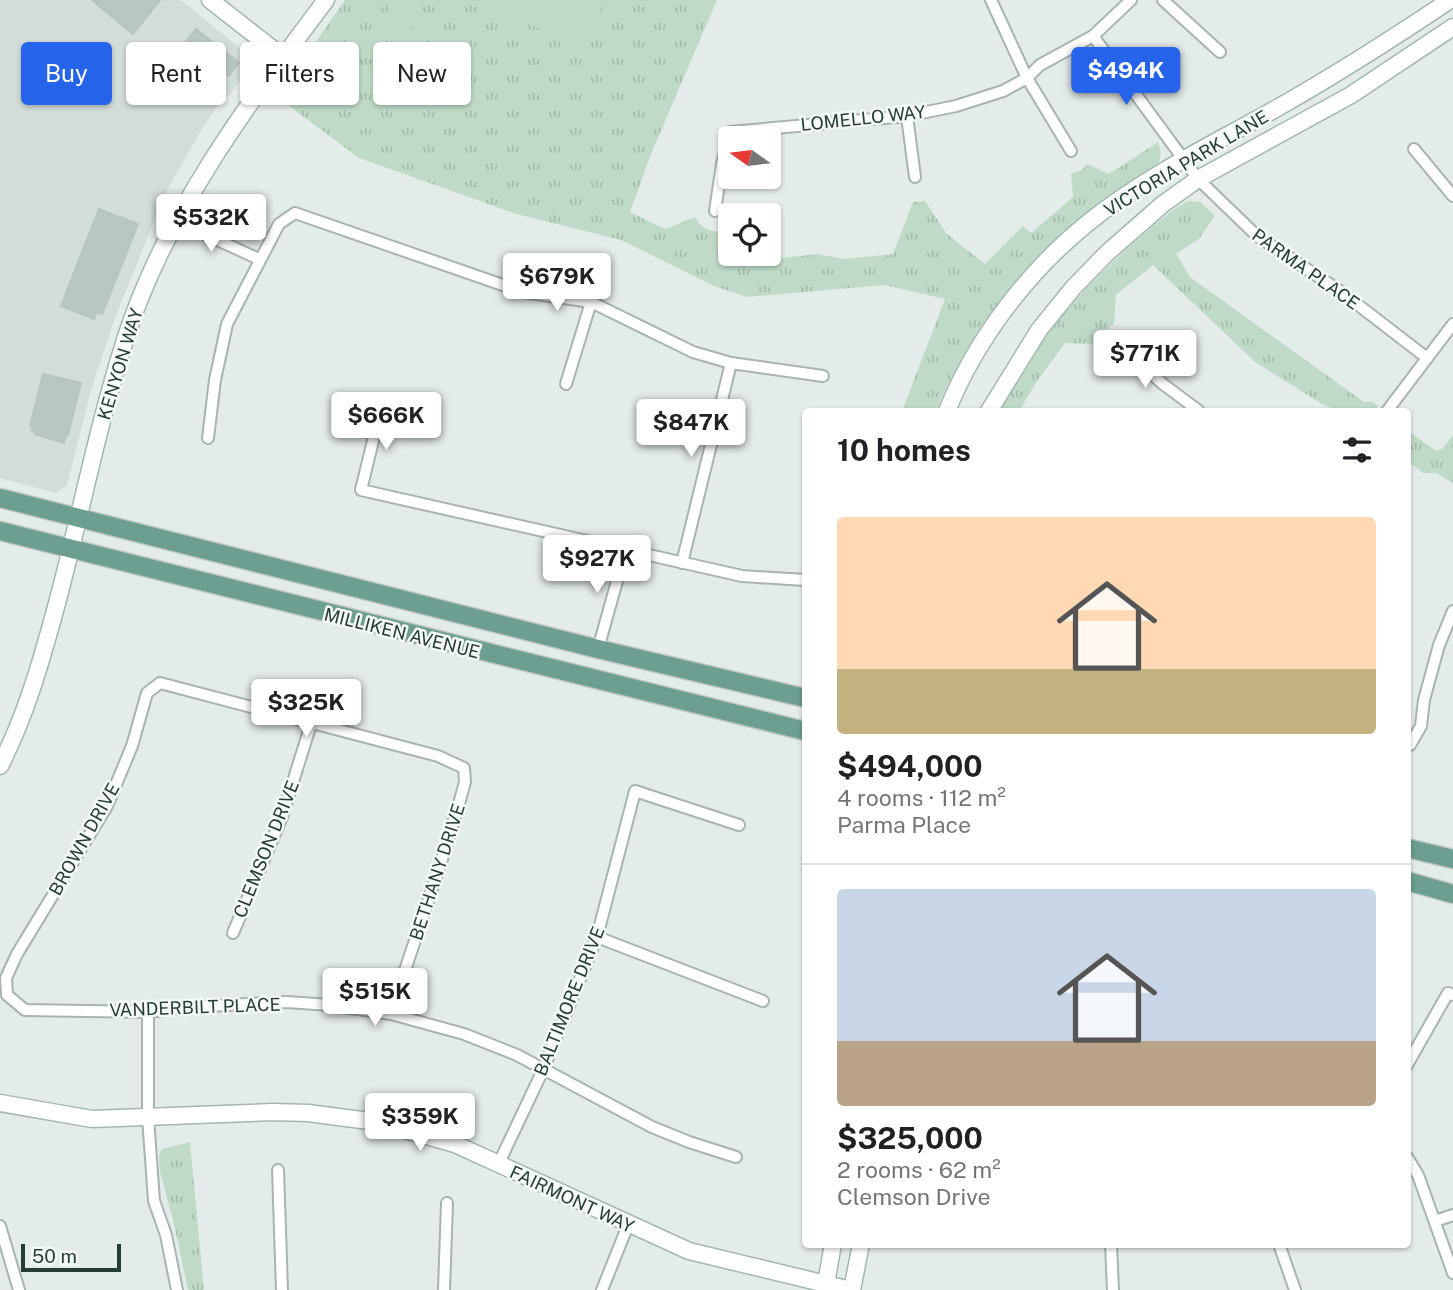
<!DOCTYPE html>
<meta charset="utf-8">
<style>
body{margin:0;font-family:"Public Sans",sans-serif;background:#f2f2f2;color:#202124;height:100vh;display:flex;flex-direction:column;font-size:26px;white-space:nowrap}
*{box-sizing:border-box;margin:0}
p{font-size:23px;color:#757577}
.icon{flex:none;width:38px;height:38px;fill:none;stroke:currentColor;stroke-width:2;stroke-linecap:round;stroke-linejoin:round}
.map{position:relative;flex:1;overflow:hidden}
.panel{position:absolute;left:802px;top:408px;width:609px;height:840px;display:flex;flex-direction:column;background:#fff;border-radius:7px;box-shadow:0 2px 5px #0004}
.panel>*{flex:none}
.guide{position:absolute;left:21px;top:42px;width:665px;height:63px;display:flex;gap:14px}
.needle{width:46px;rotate:284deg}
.fabs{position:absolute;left:718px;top:126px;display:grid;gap:14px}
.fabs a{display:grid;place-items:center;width:63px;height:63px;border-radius:7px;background:#fff;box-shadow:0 2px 5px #0004;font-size:35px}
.scale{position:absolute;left:21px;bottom:18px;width:100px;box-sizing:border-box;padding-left:7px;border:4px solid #253c37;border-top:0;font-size:19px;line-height:24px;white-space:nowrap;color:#253c37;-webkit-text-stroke:5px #f4f9f7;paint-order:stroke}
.price{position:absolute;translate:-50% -60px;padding:0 16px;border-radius:7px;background:#fff;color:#222;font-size:23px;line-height:46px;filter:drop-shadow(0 2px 4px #0008)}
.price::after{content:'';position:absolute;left:50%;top:42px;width:21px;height:16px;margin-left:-10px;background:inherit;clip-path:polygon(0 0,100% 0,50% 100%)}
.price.current{background:#2563eb;color:#fff}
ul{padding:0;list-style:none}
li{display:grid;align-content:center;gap:14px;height:371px;padding:0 35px}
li+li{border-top:2px solid #e0e0e0}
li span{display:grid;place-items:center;height:217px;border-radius:7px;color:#555}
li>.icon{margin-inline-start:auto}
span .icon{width:126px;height:126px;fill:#fffc;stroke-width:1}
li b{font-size:30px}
h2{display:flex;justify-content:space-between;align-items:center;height:84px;padding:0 35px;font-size:30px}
.pill{padding:0 24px;border-radius:7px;background:#fff;box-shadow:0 2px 5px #0004;font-size:24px;line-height:63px}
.pill.current{background:#2563eb;color:#fff}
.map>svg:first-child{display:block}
.built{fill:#d2dcd8}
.grass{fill:url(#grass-tufts)}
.pitch{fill:#bfdbc7}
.building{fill:#b9c7c2;stroke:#b7c5c0;stroke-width:2}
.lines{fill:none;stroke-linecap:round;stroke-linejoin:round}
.street-casing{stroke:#a7b4b0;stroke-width:14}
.secondary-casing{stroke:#a3b7b1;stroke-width:19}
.primary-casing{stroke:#c2c8c7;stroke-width:21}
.street{stroke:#fff;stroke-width:10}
.secondary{stroke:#fff;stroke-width:16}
.primary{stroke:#6c9e92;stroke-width:18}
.labels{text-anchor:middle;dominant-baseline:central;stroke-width:5;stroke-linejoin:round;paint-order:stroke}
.street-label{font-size:18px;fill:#253c37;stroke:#f4f9f7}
</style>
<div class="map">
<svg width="1453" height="1290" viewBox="0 0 1453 1290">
<defs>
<pattern id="grass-tufts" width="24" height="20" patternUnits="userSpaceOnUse" patternTransform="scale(1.75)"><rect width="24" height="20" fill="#bfdbc7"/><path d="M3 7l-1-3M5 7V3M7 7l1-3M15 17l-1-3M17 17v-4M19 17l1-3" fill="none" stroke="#a4bdac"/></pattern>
</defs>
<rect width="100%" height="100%" fill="#e4ece9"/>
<polygon class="built" points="0,0 181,0 251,57 250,67 230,94 221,101 203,127 167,190 116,315 91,390 67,485 56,493 0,478"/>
<g class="grass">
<path d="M 345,0 L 717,0 L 651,154 L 630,212 L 665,229 L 695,217 C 701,229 711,233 724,231 L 730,244 L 730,254 L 734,254 L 738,263 L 818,254 L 844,259 L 893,254 L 913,202 L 925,201 L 947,234 L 985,264 L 1023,226 L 1031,233 L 1073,197 L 1071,174 L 1082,170 L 1087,164 L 1109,174 L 1158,142 C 1161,150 1162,159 1156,167 C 1147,176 1130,183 1119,190 C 1106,198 1093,209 1080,219 C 1019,268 966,337 936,411 L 902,411 L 945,299 L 884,285 L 747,297 L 714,286 L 621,240 L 516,214 L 359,158 L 277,97 Z"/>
<path d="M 1188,201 L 1200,202 L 1215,216 L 1199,239 L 1176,254 L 1190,277 L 1364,402 L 1373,402 L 1378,406 L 1375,411 L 1339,411 L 1322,404 L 1255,362 L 1153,265 L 1116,295 L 1114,324 L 1105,330 L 1100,344 L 1065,343 L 1037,381 L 1019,411 L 1000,411 C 1035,342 1086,282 1145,233 C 1158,222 1172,209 1188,201 Z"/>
<polygon points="1407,430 1436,451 1442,449 1453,435 1453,483 1436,473 1423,473 1407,461"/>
<polygon points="190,1142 204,1290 188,1290 174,1224 160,1172 159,1156 162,1149"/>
</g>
<g class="pitch">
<circle cx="403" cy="15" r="16"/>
<polygon points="486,0 604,0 588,47 483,7"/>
</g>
<g class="building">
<polygon points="92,0 160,0 133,34"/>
<polygon points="196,29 239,63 229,76 226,74 218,85 203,86 200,90 168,64"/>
<polygon points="459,45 466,61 450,67 443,51"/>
<polygon points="99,209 138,224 102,314 96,312 94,319 61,306"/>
<polygon points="43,374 81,383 68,435 66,435 64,443 35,434 35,432 32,431 33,427 30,426"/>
</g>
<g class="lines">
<defs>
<g id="street">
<polyline points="991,0 1027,78 1071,151"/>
<polyline points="1163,0 1220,52"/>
<polyline points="1093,36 1198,179 1257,236 1340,291 1427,358"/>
<polyline points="907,116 915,177"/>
<polyline points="1414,149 1453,196"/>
<polyline points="715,211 722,164 730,132 907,116 956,106 1003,91 1027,78 1040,65 1093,36 1131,0"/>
<polyline points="176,221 259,259"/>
<polyline points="1114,340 1163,384 1199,411"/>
<polyline points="566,384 591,302"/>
<polyline points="381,408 361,490 742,576 805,580"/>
<polyline points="1387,411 1453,324"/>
<polyline points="208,438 215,380 227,324 279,224 295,213 523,292 591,302 693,352 731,363 823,376"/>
<polyline points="682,563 731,363"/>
<polyline points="598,649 626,549"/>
<polyline points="1407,745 1410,745 1421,726 1424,700 1439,645 1453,611"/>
<polyline points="233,933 282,817 311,724"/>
<polyline points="597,937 763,1001"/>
<polyline points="148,1012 148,1117 154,1201 166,1235 177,1290"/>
<path d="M 391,1014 C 415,936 444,861 465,782 L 464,768 L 438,756 L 160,683 L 147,693 L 132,746 L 107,806 L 17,954 L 6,978 L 7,995 L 25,1010 L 148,1012 L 190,1007 L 287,1002 L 330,1005 L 391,1014 L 464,1034 L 517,1055 L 652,1127 L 689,1142 L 736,1157"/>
<polyline points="1407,1065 1448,993 1453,995"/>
<polyline points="1407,1157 1418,1175 1453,1273"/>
<polyline points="498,1165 543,1070 597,937 635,791 739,825"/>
<polyline points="278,1170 282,1290"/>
<polyline points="1435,1221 1453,1215"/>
<polyline points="0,1226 19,1290"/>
<polyline points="1111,1244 1113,1290"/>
<polyline points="1279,1244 1295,1290"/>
<polyline points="444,1290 447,1203"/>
<polyline points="602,1290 628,1225"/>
</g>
<g id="secondary">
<polyline points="210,0 283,57"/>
<path d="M 947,411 C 976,339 1028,271 1089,222 C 1146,176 1215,143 1279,107 C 1337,74 1395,37 1450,0"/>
<polyline points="989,411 1039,330 1073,288 1107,253 1163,204 1198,179 1351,95 1453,27"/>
<path d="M 0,766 C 26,715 41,662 56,607 C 80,518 97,428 125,340 C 165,214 247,105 326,0"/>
<polyline points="0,1103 92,1119 273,1112 308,1113 377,1122 455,1144 689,1251 851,1290"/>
<polyline points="826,1283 833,1244"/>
<polyline points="852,1290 861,1244"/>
</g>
<g id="primary">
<polyline points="0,498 598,649 805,698"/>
<polyline points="0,531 805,731"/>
<polyline points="1407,848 1453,859"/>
<polyline points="1407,881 1453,894"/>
</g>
</defs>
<use href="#street" class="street-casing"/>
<use href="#secondary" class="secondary-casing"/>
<use href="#primary" class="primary-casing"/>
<use href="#street" class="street"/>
<use href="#secondary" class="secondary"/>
<use href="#primary" class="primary"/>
</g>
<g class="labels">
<g class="street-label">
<text transform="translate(863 118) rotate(-6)">LOMELLO WAY</text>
<text transform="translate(1186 163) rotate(-31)">VICTORIA PARK LANE</text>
<text transform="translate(1306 269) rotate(35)">PARMA PLACE</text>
<text transform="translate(120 364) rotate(-73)">KENYON WAY</text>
<text transform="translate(402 633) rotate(14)">MILLIKEN AVENUE</text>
<text transform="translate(84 839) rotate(-61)">BROWN DRIVE</text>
<text transform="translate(266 849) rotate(-68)">CLEMSON DRIVE</text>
<text transform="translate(437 872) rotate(-72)">BETHANY DRIVE</text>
<text transform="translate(569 1001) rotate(-68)">BALTIMORE DRIVE</text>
<text transform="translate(195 1007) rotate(-2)">VANDERBILT PLACE</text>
<text transform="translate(572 1199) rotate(25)">FAIRMONT WAY</text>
</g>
</g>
</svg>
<div class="fabs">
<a><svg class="needle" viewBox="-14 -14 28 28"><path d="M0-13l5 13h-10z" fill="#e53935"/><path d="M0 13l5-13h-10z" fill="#757577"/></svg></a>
<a><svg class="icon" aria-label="locate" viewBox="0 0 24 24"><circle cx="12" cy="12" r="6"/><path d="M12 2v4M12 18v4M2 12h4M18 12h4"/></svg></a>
</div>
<div class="scale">50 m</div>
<b class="price current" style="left:1126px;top:107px">$494K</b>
<b class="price" style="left:211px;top:254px">$532K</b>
<b class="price" style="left:557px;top:313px">$679K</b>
<b class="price" style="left:1145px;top:390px">$771K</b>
<b class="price" style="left:386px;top:452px">$666K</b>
<b class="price" style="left:691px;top:459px">$847K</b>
<b class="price" style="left:597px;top:595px">$927K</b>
<b class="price" style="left:306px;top:739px">$325K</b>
<b class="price" style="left:375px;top:1028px">$515K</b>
<b class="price" style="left:420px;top:1153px">$359K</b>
<div class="guide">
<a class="pill current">Buy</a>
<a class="pill">Rent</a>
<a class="pill">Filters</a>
<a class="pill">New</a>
</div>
<section class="panel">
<h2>10 homes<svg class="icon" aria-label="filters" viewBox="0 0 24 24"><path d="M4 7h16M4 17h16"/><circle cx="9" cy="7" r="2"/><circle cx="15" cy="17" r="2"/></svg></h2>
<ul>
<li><span style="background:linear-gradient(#ffd9b3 70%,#c2b280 0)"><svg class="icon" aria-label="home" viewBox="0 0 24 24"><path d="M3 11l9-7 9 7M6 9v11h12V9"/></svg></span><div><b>$494,000</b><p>4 rooms · 112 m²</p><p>Parma Place</p></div></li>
<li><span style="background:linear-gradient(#c9d6e8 70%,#b9a48a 0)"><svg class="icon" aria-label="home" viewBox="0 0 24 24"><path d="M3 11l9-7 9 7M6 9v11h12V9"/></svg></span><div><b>$325,000</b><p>2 rooms · 62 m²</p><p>Clemson Drive</p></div></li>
</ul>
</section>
</div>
